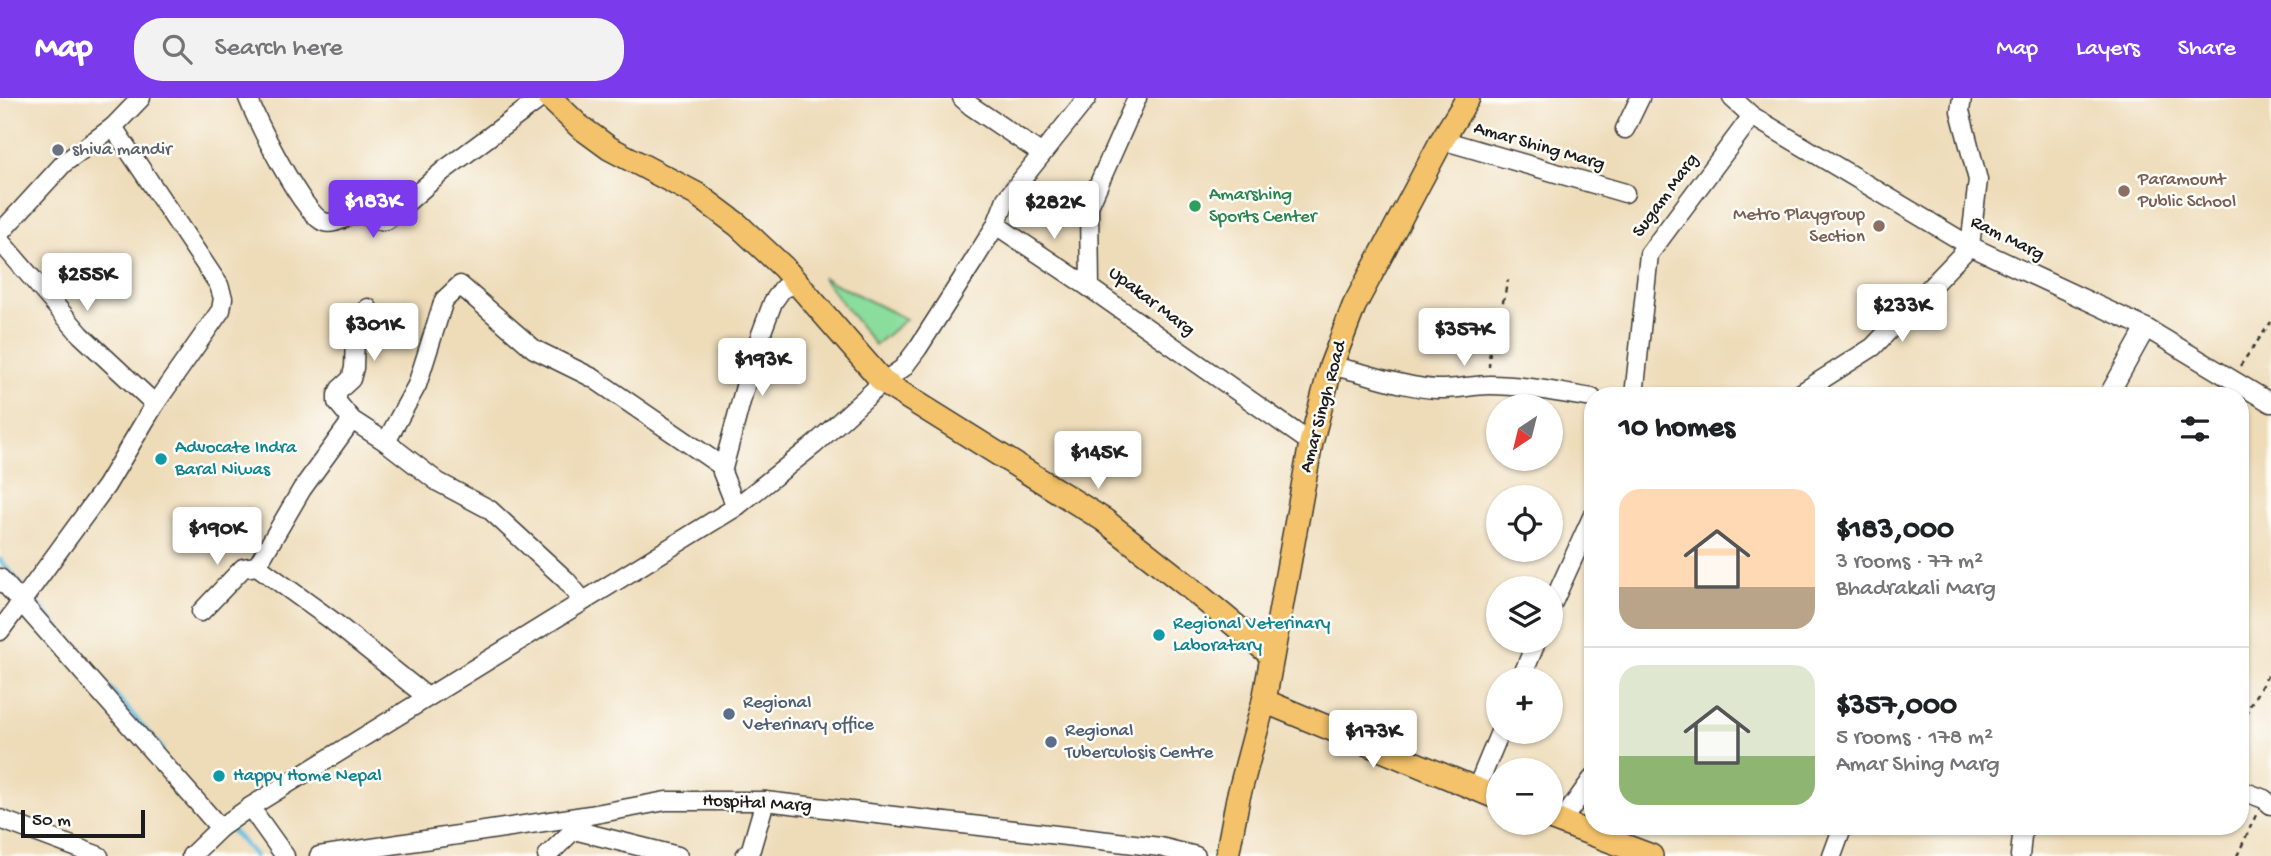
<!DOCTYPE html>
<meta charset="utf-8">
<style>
body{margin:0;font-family:"Gochi Hand",sans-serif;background:#f2f2f2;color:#202124;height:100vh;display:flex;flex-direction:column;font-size:26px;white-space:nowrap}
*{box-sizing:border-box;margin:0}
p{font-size:23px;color:#757577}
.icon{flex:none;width:38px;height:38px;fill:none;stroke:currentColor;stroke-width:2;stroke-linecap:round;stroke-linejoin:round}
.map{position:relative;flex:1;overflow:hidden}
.sheet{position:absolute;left:1584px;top:289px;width:665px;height:448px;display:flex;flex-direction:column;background:#fff;border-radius:28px;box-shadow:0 2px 5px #0004}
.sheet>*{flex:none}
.needle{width:46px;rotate:215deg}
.tools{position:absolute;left:1486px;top:296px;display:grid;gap:14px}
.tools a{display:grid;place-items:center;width:77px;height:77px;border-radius:50%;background:#fff;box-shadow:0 2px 5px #0004;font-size:35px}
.scale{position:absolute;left:21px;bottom:18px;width:124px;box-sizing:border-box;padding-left:7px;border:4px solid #1c1c1c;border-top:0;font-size:19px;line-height:24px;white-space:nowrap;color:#1c1c1c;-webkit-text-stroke:5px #fdfcf7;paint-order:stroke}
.price{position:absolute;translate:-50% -60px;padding:0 16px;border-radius:7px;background:#fff;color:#222;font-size:23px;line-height:46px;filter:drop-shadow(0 2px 4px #0008)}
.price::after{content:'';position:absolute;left:50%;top:42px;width:21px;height:16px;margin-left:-10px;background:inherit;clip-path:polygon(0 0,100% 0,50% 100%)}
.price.on{background:#7c3aed;color:#fff}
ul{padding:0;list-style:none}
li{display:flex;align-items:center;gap:21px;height:175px;padding:0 35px}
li+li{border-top:2px solid #e0e0e0}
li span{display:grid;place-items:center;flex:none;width:196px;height:140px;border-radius:21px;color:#555}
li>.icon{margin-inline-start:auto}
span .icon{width:84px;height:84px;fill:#fffc;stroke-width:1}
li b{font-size:30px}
h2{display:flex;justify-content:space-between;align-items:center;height:84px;padding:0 35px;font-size:30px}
header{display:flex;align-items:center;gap:42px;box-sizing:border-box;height:98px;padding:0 35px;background:#7c3aed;color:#fff}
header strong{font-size:33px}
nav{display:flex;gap:38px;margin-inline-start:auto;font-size:24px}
.search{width:490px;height:63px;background:#f2f2f2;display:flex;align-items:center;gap:18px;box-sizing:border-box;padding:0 24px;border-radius:28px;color:#757577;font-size:26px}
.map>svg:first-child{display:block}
.green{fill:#8bdd9d;stroke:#547c5c;stroke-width:2}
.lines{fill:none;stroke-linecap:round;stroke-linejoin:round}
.stream{stroke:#63bce0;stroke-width:5}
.minor-casing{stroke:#3c3934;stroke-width:21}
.major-casing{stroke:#3c3934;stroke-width:26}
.path{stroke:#3c3934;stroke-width:2.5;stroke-dasharray:5 5;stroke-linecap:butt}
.minor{stroke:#fff;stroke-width:18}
.major{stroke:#f3c26a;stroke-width:23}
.worship-dot{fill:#6b7280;stroke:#fdfcf7;stroke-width:2.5}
.education-dot{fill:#8d6e63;stroke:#fdfcf7;stroke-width:2.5}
.leisure-dot{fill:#2e9e5b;stroke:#fdfcf7;stroke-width:2.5}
.culture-dot{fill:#0f9aa8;stroke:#fdfcf7;stroke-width:2.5}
.service-dot{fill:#5c6f8a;stroke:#fdfcf7;stroke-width:2.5}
.labels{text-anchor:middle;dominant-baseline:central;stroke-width:5;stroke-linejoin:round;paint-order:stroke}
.street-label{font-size:19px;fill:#1c1c1c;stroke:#fdfcf7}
.worship-label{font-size:19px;fill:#5b616d;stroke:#fdfcf7;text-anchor:start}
.education-label{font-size:19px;fill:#785e54;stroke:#fdfcf7;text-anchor:start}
.leisure-label{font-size:19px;fill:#27864d;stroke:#fdfcf7;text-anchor:start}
.culture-label{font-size:19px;fill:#0d838f;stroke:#fdfcf7;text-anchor:start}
.service-label{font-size:19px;fill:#4e5e75;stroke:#fdfcf7;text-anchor:start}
</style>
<header>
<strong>Map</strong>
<div class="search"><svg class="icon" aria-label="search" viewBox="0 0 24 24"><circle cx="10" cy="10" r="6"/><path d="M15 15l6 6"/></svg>Search here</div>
<nav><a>Map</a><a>Layers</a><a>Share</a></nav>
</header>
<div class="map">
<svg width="2271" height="758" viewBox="0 0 2271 758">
<rect width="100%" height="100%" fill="#fdfcf7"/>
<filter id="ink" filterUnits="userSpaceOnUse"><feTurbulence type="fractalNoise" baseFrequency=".0143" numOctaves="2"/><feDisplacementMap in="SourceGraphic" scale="14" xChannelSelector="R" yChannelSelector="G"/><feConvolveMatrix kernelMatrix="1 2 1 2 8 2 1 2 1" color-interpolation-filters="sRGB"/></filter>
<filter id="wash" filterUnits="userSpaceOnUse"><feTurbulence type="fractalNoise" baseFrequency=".00686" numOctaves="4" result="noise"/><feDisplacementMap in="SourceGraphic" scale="28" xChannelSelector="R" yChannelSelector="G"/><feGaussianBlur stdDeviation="1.57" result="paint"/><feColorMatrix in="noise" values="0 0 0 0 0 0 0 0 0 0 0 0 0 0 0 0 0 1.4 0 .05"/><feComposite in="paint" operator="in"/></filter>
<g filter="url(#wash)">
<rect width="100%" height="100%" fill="#eedcb9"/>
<polygon class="green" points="822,179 906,221 875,247"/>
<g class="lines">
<g class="stream">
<polyline points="0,462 162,651"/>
<polyline points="228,728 255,758"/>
</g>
</g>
</g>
<g filter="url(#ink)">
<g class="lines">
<defs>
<g id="minor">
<path d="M 248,0 C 257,23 303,117 324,124 C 336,128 349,115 361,116 C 371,118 376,124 387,122 L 443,73 L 541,0"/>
<polyline points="962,0 971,8 1042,56"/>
<polyline points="1137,0 1089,108 1090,190 1311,345"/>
<polyline points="1732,0 1752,18 1970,148 2146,230 2271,305"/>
<polyline points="1625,31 1640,0"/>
<polyline points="1442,42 1625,95"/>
<polyline points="996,127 1090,190"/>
<polyline points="0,135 64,65 113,29 141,0"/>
<polyline points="0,143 81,237 155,306"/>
<polyline points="368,210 355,238 354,270 351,281 340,291 337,297 337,304 352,322 386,344 438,384 489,411 566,482 583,503"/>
<path d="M 1331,268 C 1366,274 1400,289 1436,291 C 1454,292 1473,287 1490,287 C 1525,287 1559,295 1592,300"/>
<polyline points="1634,298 1649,156 1752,18"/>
<polyline points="1796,298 1873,249 1970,148 1978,82 1960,13 1962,0"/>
<polyline points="2108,298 2146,230"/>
<polyline points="386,344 417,287 444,202 460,187 534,251 593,280 723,369"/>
<polyline points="736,409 722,374 754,255 773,204 783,190 797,187"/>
<polyline points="257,468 302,391 352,322"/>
<polyline points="0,480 220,730"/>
<polyline points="1550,511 1592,419"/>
<polyline points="201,514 243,470 257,468 330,521 427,599"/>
<polyline points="0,533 106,388 155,306 221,212 223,200 219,187 113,29"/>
<polyline points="1521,581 1537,542"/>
<polyline points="1476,692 1500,634"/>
<polyline points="2240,692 2264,701 2271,707"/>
<polyline points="250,709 285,758"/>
<polyline points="0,721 99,758"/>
<polyline points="1561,724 1592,681"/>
<polyline points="574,732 678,758"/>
<polyline points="191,758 220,730 250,709 736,409 814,347 883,284 903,270 918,250 973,164 996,127 1006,101 1087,0"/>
<polyline points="319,758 590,717 666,703 765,703 1160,749 1196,758"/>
<polyline points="547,758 582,724"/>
<polyline points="745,758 751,751 765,703"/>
<polyline points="1832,758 1843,728"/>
<polyline points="2020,758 2023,728"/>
</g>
<g id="major">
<polyline points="550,0 579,28 609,50 698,97 738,127 783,169 883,284 1104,422 1189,489 1271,557"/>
<polyline points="1264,603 1498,700"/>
<polyline points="1550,720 1651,758"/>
<polyline points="1227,758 1238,700 1264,603 1311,345 1331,268 1354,208 1442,42 1468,0"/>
</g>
</defs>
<use href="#minor" class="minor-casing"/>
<use href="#major" class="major-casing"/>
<g class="path">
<polyline points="2240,268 2271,224"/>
<polyline points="1489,269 1491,228 1498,225 1508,182"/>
<polyline points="2240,636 2250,607 2271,572"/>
<polyline points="2237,758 2256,717"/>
</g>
<use href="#minor" class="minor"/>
<use href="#major" class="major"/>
</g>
</g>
<circle class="worship-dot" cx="58" cy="52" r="7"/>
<g class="education-dot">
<circle cx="2124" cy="93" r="7"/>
<circle cx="1879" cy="128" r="7"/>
</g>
<circle class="leisure-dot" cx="1195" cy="108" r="7"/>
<g class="culture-dot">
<circle cx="161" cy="361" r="7"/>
<circle cx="1159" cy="537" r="7"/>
<circle cx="219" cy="678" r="7"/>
</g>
<g class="service-dot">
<circle cx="729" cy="616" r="7"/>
<circle cx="1051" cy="644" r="7"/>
</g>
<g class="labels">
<g class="street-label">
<text transform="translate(1539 49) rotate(16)">Amar Shing Marg</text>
<text transform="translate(1666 98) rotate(-54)">Sugam Marg</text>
<text transform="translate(2007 141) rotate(26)">Ram Marg</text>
<text transform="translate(1151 204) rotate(37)">Upakar Marg</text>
<text transform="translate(1324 309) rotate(-75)">Amar Singh Road</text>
<text transform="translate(757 706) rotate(3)">Hospital Marg</text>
</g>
<g class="worship-label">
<text x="72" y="52">shiva mandir</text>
</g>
<g class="education-label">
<text x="2138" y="82">Paramount<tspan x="2138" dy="22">Public School</tspan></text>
<text x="1865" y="117" text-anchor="end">Metro Playgroup<tspan x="1865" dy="22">Section</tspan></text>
</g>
<g class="leisure-label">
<text x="1209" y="97">Amarshing<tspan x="1209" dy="22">Sports Center</tspan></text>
</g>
<g class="culture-label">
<text x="175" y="350">Advocate Indra<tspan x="175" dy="22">Baral Niwas</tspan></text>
<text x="1173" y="526">Regional Veterinary<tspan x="1173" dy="22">Laboratary</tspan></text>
<text x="233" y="678">Happy Home Nepal</text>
</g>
<g class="service-label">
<text x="743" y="605">Regional<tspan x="743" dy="22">Veterinary office</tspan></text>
<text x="1065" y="633">Regional<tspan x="1065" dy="22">Tuberculosis Centre</tspan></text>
</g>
</g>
</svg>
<div class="tools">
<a><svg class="needle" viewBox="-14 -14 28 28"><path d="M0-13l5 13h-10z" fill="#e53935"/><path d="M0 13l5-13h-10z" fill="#757577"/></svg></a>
<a><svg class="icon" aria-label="locate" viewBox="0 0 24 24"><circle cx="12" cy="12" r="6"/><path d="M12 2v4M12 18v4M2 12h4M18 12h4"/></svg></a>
<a><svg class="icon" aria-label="layers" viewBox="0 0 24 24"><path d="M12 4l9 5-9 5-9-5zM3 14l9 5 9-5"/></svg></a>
<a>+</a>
<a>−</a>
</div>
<div class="scale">50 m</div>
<b class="price on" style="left:373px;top:142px">$183K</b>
<b class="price" style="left:1054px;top:143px">$282K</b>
<b class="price" style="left:87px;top:215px">$255K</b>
<b class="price" style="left:1902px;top:246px">$233K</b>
<b class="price" style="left:374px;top:265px">$301K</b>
<b class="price" style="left:1464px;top:270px">$357K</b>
<b class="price" style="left:762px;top:300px">$193K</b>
<b class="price" style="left:1098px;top:393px">$145K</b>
<b class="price" style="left:217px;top:469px">$190K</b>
<b class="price" style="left:1373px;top:672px">$173K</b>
<section class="sheet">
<h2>10 homes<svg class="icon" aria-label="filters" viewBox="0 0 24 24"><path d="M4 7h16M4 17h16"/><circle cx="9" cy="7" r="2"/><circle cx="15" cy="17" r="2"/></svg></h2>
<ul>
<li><span style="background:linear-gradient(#ffd9b3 70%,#b9a48a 0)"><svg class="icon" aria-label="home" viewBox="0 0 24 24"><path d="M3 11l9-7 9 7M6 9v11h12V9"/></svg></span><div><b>$183,000</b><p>3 rooms · 77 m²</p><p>Bhadrakali Marg</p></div></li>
<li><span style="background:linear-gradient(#dfe7d0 65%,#8fb573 0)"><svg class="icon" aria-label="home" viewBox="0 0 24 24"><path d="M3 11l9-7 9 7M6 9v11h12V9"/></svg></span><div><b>$357,000</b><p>5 rooms · 178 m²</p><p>Amar Shing Marg</p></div></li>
</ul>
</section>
</div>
